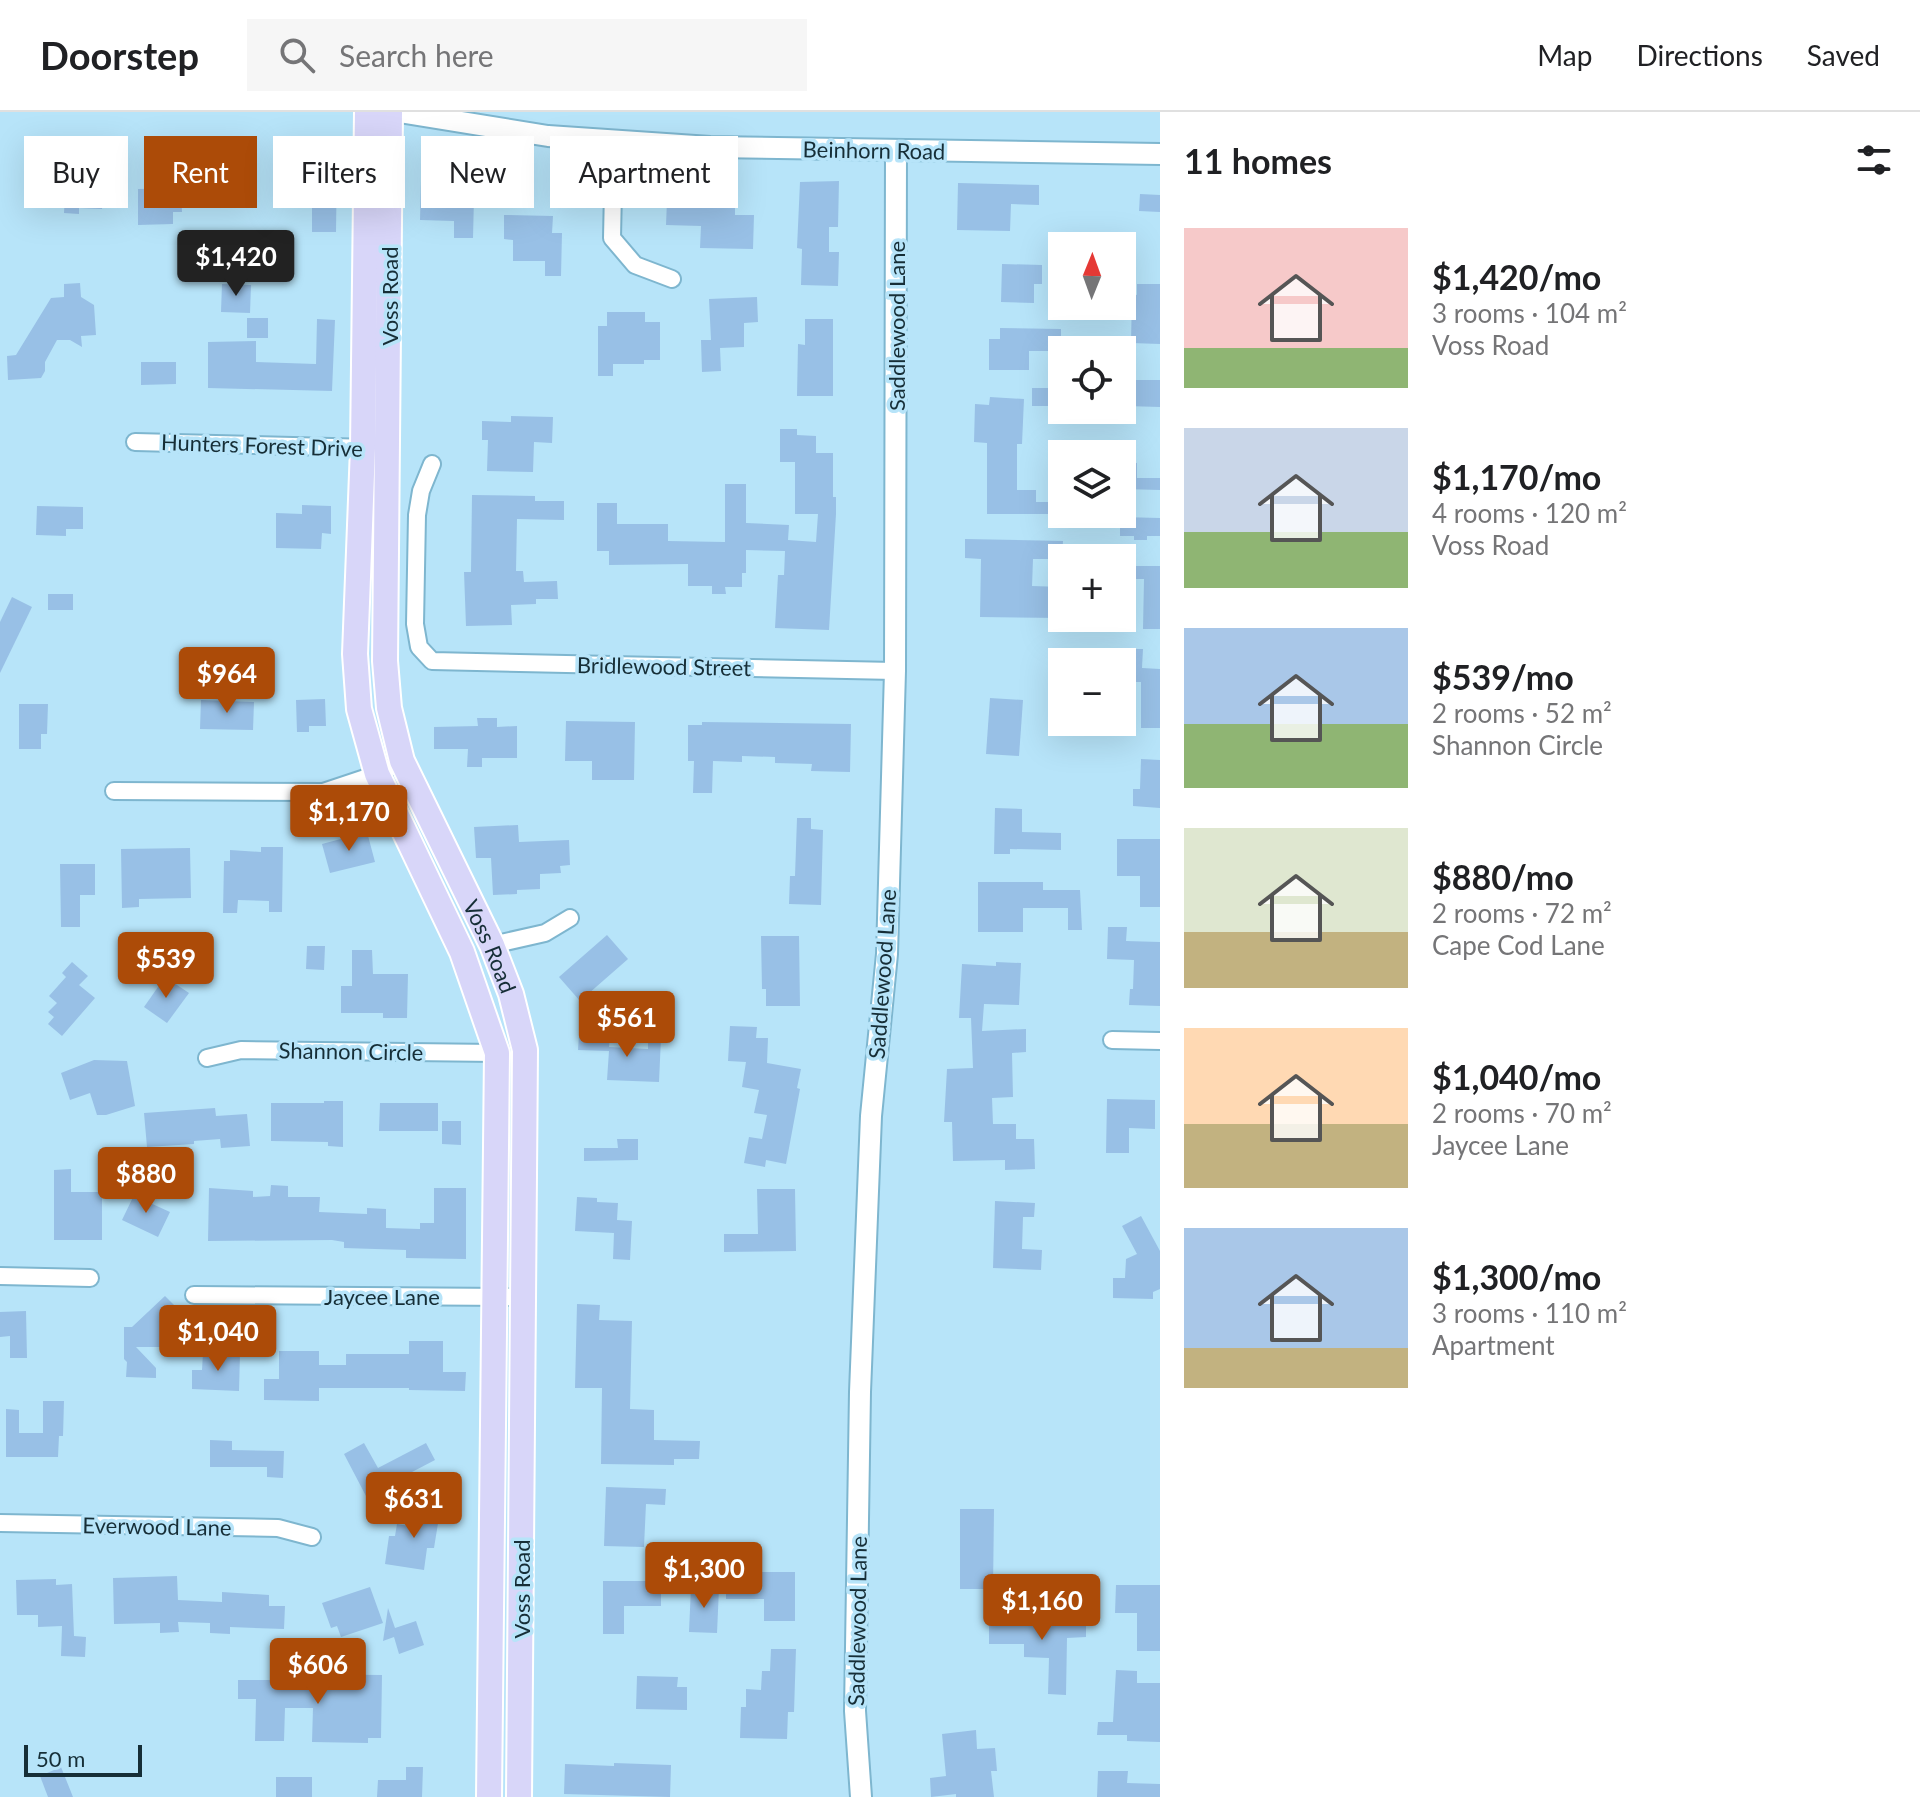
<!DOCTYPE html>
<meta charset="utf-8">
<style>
body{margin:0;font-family:Lato,sans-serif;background:#f6f6f6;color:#202124;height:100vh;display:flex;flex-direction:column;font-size:30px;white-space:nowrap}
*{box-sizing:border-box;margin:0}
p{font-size:26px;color:#757577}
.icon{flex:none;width:44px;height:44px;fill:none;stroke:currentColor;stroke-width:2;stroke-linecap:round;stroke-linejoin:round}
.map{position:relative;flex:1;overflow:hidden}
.details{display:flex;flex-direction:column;background:#fff;width:760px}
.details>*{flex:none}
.top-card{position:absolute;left:24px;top:24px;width:760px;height:72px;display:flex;gap:16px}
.needle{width:52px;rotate:1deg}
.tools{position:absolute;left:1048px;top:120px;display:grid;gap:16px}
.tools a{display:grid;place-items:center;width:88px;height:88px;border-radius:0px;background:#fff;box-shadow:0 8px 32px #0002;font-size:40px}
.scale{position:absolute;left:24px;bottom:20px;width:118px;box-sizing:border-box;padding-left:8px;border:4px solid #162e37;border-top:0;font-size:22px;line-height:28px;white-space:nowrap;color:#162e37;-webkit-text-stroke:6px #b7e4f9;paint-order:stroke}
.price{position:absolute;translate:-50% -68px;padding:0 18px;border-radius:8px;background:#ac4b08;color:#fff;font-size:26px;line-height:52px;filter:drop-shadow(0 2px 4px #0008)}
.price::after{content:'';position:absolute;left:50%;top:48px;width:24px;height:18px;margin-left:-12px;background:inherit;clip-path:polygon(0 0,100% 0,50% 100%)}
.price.current{background:#222;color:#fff}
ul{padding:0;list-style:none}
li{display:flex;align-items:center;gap:24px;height:200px;padding:0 24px}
li span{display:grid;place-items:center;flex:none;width:224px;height:160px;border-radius:0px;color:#555}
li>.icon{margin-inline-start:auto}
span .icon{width:96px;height:96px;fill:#fffc;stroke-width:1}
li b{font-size:34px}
h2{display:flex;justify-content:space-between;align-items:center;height:96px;padding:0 24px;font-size:34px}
.chip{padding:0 28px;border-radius:0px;background:#fff;box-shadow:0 8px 32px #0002;font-size:28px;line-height:72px}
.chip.current{background:#ac4b08;color:#fff}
header{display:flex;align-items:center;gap:48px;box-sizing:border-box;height:112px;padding:0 40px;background:#fff;border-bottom:2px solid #e0e0e0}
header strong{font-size:38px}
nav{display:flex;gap:44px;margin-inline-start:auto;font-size:28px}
.search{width:560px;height:72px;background:#f6f6f6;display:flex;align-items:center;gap:20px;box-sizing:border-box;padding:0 28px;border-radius:0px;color:#757577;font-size:30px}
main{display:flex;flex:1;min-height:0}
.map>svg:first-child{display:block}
.building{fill:#98c0e6}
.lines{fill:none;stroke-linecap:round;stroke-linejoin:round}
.minor-casing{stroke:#7eb6cf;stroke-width:20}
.tertiary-casing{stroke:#7eb6cf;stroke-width:24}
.primary-casing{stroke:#fff;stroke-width:28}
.minor{stroke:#fff;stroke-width:16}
.tertiary{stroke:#fff;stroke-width:20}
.primary{stroke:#d8d6f9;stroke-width:24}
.labels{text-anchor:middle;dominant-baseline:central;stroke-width:7;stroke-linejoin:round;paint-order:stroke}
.street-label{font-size:22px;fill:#162e37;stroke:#b7e4f9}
</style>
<header>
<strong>Doorstep</strong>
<div class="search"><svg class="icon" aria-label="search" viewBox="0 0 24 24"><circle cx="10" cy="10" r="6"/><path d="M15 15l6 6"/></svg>Search here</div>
<nav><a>Map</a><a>Directions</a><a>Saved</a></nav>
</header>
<main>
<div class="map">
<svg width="1160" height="1685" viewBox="0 0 1160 1685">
<rect width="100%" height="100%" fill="#b7e4f9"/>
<g class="building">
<polygon points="54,39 97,41 96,66 103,66 102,97 79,96 79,102 64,101 65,84 35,83 37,48 54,49"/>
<polygon points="281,48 337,48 336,120 312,120 312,93 296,93 295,88 281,88"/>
<polygon points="226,63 243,64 242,95 224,95"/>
<polygon points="421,69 462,71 462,84 474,85 473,126 454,126 454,109 420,108"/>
<polygon points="839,69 838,115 829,115 829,140 839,140 838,174 801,173 802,137 797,136 800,70"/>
<polygon points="958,71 1039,73 1039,93 1011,92 1010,119 957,118"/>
<polygon points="181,76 182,100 173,100 173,112 138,113 138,77"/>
<polygon points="1140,82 1160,83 1160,100 1139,99"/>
<polygon points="667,88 735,90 735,103 754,103 753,137 700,136 701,114 666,113"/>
<polygon points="504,103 553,104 552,121 562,121 561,164 545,164 545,149 513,149 513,128 504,127"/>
<polygon points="1002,152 1042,153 1042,172 1034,172 1034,191 1001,190"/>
<polygon points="80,171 81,185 94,193 96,223 81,224 82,235 70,228 57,228 45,250 45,259 41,266 8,268 7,244 16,243 51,186 64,185 64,172"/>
<polygon points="222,172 251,173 250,201 221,200"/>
<polygon points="1137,172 1160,172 1160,232 1131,231 1132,182 1137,183"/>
<polygon points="757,185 758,210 744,211 744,235 720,236 721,259 702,260 701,228 711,228 709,187"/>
<polygon points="607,200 645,200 645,210 660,210 660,248 644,248 644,252 613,252 613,264 598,264 598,214 607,214"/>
<rect x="247" y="206" width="21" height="20"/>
<polygon points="317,207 335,208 332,279 208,276 208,230 256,229 256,250 316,252"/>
<polygon points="805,207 833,207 833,284 797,284 798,232 805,233"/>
<polygon points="1000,216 1061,217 1061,239 1029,239 1029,258 989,258 989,227 1000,227"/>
<polygon points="141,250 176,250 176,272 141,273"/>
<polygon points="1127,268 1160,268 1160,295 1126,294"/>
<rect x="1032" y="276" width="30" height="18"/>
<polygon points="990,285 1024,287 1022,332 1017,332 1017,378 1036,378 1036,390 1062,390 1062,402 987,402 987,331 974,330 975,292 989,293"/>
<polygon points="511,304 553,305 552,331 534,330 533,360 487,359 488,328 482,328 482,309 511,310"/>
<polygon points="780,317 797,317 797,323 816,324 816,341 833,341 833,385 836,385 836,402 829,518 775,516 778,463 784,463 785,439 746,438 746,461 742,461 742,475 725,475 726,482 712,482 712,474 688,474 688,452 609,453 609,439 597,439 597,391 617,391 617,412 668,412 668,429 725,430 725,372 746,372 746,411 789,413 788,428 816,430 818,402 795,402 795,350 780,350"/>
<polygon points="1122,350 1137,351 1137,366 1160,366 1160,378 1122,377"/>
<polygon points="472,383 535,384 535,389 564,389 564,408 517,407 516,459 523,459 524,470 557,469 558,487 536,487 536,492 511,493 512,513 466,514 464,460 471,460"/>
<polygon points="302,393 331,394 331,422 322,421 321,437 276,436 276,401 302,402"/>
<polygon points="37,394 83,395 83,417 66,417 66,424 36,423"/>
<polygon points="1120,405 1160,406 1160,424 1147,424 1147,428 1134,428 1134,424 1120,424"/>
<polygon points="965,427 1063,429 1062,447 1033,447 1032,474 1062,475 1062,506 980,505 981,447 965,446"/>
<polygon points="1135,454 1160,454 1160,517 1143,517 1144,467 1135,467"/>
<rect x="48" y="482" width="25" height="16"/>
<polygon points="12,485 32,495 0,561 0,510"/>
<polygon points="1125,537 1143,537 1142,556 1160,557 1160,616 1141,616 1141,570 1124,570"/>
<polygon points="990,586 1023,588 1019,644 986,642"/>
<polygon points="325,587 326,614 309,614 309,620 297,620 296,588"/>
<polygon points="201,588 254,590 253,618 200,617"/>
<polygon points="19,592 48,592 47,622 41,622 41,637 19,637"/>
<polygon points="477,606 497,606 497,615 517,614 517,646 482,646 482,655 467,655 468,637 434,637 434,615 478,614"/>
<polygon points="566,609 635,610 634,668 592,668 592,649 565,649"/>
<polygon points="702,610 851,612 850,660 811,659 812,652 775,651 775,645 742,644 742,650 713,649 712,681 693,681 694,649 688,649 688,613 702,613"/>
<polygon points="1141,647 1160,648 1160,696 1133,694 1133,677 1140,677"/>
<polygon points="995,696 1022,697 1022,720 1061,721 1061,738 1010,737 1010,742 994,742"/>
<polygon points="797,706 811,706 811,717 823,718 821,793 789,792 790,764 795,764"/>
<polygon points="518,713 519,730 569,728 570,753 560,754 561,761 540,762 540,777 517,778 517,782 493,783 491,746 476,746 474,715"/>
<polygon points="367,720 375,750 330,761 322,732"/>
<polygon points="1117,727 1160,727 1160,795 1140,795 1140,764 1117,764"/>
<polygon points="261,735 283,735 282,800 269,800 269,789 238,788 237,801 223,801 224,749 230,749 230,738 261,740"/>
<polygon points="190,736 191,786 139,787 139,795 122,796 121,737"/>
<polygon points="60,752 95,752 95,783 80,783 80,815 61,815"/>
<polygon points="978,770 1043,770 1043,778 1080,778 1082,818 1068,818 1068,796 1023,796 1023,820 978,820"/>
<polygon points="1108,815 1127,815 1126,829 1160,830 1160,894 1129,893 1130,877 1133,877 1134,848 1107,847"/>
<polygon points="607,823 628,847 580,889 559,865"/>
<polygon points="761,824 799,824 800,894 766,894 766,877 762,877"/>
<polygon points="307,834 325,834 324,858 306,857"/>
<polygon points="352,838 372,838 373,862 408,862 407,906 383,906 383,901 341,901 341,874 352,874"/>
<polygon points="72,850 88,864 79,873 95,886 62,924 48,912 54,905 48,900 57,891 49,884 66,865 62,861"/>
<polygon points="996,850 1021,851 1019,893 984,892 982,919 1026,917 1026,940 1012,941 1013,985 992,986 993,1012 1016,1012 1016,1027 1034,1027 1035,1057 1005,1058 1005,1048 953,1049 952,1010 944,1010 947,957 973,956 971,906 959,906 962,852 996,854"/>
<polygon points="165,865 189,881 167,911 144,895"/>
<polygon points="730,914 757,915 756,926 768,926 767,951 801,957 797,976 800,977 786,1052 766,1048 765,1055 744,1051 749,1025 762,1027 767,1003 754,1001 759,978 742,975 746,950 728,949"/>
<polygon points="579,923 610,924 609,935 648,937 648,925 661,926 659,970 607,968 609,939 578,938"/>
<polygon points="94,948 127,949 135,994 106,1003 97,1003 90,981 70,988 61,961"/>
<polygon points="1107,987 1155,988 1155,1017 1129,1016 1129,1041 1106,1041"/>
<polygon points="324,989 343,989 343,1035 328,1034 328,1030 271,1029 271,991 324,991"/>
<polygon points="380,991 438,991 438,1019 379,1019"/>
<polygon points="215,996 216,1004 247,1002 250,1034 221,1036 220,1027 194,1029 194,1032 147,1035 144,1001"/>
<polygon points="442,1009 461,1009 461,1033 442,1032"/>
<polygon points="617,1027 638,1027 638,1048 584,1049 584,1036 618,1036"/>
<polygon points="71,1057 71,1080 102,1080 102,1128 54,1128 54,1058"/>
<polygon points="271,1073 288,1074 288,1085 320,1085 319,1100 367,1102 367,1096 386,1097 386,1116 420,1117 420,1111 434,1111 434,1076 466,1076 466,1147 406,1146 406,1138 344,1136 344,1130 332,1128 208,1129 209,1076 253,1079 253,1085 270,1084"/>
<polygon points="757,1077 795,1077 796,1139 724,1140 724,1122 758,1122"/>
<polygon points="136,1079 150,1086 148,1090 170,1100 158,1125 122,1108"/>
<polygon points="577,1085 597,1086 597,1090 618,1091 617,1108 632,1109 630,1148 613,1147 614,1121 575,1119"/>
<polygon points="995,1089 1035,1091 1034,1105 1023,1105 1022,1137 1042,1138 1041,1158 993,1156"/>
<polygon points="1141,1104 1160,1139 1160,1177 1153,1180 1153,1187 1113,1186 1113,1166 1125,1166 1126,1147 1137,1142 1122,1114"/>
<polygon points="165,1184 183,1202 171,1213 171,1232 167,1235 136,1235 156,1256 156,1266 126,1265 127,1250 124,1247 124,1215 132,1215"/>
<polygon points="577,1192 600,1193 599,1208 632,1209 630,1297 654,1298 654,1328 700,1329 699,1347 674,1347 674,1353 601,1352 602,1276 575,1276"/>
<polygon points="26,1199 27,1246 10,1246 10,1224 0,1225 0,1200"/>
<polygon points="409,1229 443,1229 443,1260 466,1260 465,1279 409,1278 409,1276 319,1276 319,1289 264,1288 264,1267 279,1267 279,1239 319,1239 319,1253 346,1253 346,1242 409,1242"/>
<polygon points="203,1241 240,1242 239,1279 192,1277 192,1258 202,1258"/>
<polygon points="43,1289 64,1289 63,1324 59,1324 58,1345 6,1345 6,1297 19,1298 19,1321 43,1321"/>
<polygon points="210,1328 232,1329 232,1338 284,1339 283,1366 267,1365 267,1355 210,1355"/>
<polygon points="364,1331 378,1356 426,1331 435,1348 366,1384 344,1342"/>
<polygon points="606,1375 666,1377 665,1393 646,1392 644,1435 604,1434"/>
<polygon points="412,1395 440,1399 434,1436 427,1436 424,1458 385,1452 389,1424 395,1424 397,1412 409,1414"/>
<polygon points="960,1397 994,1397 993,1477 960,1477"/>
<polygon points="726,1460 795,1460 795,1509 764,1509 764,1487 726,1487"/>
<polygon points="177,1464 178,1488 222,1490 222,1480 269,1483 269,1494 285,1494 284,1517 230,1515 230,1522 210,1521 210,1511 178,1510 179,1520 160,1521 160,1511 114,1512 113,1466"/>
<polygon points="56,1467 56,1473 72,1472 74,1524 86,1525 85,1545 61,1544 62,1514 38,1515 38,1503 17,1503 16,1468"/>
<polygon points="603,1469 661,1469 661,1494 624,1494 624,1522 603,1522"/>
<polygon points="1116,1473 1160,1473 1160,1539 1137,1539 1137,1501 1115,1501"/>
<polygon points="370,1475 383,1511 341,1525 337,1514 331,1516 322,1491"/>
<polygon points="691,1475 719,1476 717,1521 689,1520"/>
<polygon points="388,1496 395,1516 416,1509 424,1533 399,1542 394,1525 383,1529"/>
<polygon points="1073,1496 1086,1496 1086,1525 1067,1526 1066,1583 1048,1582 1049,1546 1024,1545 1024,1532 989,1532 989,1505 1074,1509"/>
<polygon points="771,1537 796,1537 794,1600 788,1600 787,1627 740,1626 741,1595 746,1595 746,1577 761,1578 762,1559 770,1559"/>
<polygon points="1116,1558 1137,1559 1137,1571 1160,1571 1160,1630 1127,1629 1127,1623 1097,1623 1098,1610 1113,1610"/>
<polygon points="277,1562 382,1563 381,1626 368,1626 368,1631 312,1630 313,1596 285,1596 284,1629 255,1629 256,1587 238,1587 238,1568 277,1568"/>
<polygon points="637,1564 678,1565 677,1575 687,1575 687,1598 636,1597"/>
<polygon points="976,1618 977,1637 995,1636 997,1659 991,1659 994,1685 956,1685 956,1682 931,1685 930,1666 946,1664 942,1622"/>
<polygon points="614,1651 671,1653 670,1685 564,1682 565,1652 614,1654"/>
<polygon points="61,1655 73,1685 48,1685 40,1664"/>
<polygon points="406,1655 423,1655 422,1685 377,1685 378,1668 406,1668"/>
<polygon points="1098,1659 1128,1659 1127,1671 1160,1672 1160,1685 1097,1685"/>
<rect x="276" y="1665" width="36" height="20"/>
</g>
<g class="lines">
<defs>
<g id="minor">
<polyline points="614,29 612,126 635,153 672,167"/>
<polyline points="135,330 371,336"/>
<polyline points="432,352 421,379 417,403 415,512 419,535 432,549 895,559"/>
<polyline points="114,679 323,680 377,662 402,649"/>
<polyline points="492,833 545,821 570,806"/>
<polyline points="1112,928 1160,929"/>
<polyline points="207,946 241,938 497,941"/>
<polyline points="0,1164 90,1166"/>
<polyline points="194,1183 523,1185"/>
<polyline points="0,1411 278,1416 312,1425"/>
</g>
<g id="tertiary">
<polyline points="399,0 548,24 710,35 1160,42"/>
<polyline points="861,1685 855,1599 860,1280 871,1004 887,842 895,559 896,38"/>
</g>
<g id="primary">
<polyline points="367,0 363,336 355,542 359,597 377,662 462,840 497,941 489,1685"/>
<path id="s1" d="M 390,0 L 385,549 L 389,596 L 402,649 L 492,833 L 511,882 L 525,938 L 519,1685"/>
</g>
</defs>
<use href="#minor" class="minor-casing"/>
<use href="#tertiary" class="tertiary-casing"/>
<use href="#primary" class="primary-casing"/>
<use href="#minor" class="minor"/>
<use href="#tertiary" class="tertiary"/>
<use href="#primary" class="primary"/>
</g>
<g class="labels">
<g class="street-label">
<text transform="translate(874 38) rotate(1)">Beinhorn Road</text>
<text transform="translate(389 184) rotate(-90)">Voss Road</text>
<text transform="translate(896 214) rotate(-90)">Saddlewood Lane</text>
<text transform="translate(262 333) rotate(2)">Hunters Forest Drive</text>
<text transform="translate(664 554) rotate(1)">Bridlewood Street</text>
<text stroke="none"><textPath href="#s1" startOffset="856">Voss Road</textPath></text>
<text transform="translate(882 862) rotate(-86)">Saddlewood Lane</text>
<text transform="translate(351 939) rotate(1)">Shannon Circle</text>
<text x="382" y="1184">Jaycee Lane</text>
<text transform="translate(157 1414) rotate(1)">Everwood Lane</text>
<text transform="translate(521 1477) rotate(-90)">Voss Road</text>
<text transform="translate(857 1509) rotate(-89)">Saddlewood Lane</text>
</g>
</g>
</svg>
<div class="tools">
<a><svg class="needle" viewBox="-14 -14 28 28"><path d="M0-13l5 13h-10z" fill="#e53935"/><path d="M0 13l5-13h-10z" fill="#757577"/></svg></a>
<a><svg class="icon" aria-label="locate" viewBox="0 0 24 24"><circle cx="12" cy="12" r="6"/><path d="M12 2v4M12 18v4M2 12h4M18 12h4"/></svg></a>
<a><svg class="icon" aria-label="layers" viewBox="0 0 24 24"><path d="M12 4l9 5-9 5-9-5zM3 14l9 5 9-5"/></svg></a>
<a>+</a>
<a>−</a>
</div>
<div class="scale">50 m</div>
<b class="price current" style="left:236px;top:186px">$1,420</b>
<b class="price" style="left:227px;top:603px">$964</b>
<b class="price" style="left:349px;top:741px">$1,170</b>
<b class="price" style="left:166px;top:888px">$539</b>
<b class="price" style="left:627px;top:947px">$561</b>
<b class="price" style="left:146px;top:1103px">$880</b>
<b class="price" style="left:218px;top:1261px">$1,040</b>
<b class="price" style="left:414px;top:1428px">$631</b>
<b class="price" style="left:704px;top:1498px">$1,300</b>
<b class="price" style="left:1042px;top:1530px">$1,160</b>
<b class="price" style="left:318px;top:1594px">$606</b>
<div class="top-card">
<a class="chip">Buy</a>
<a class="chip current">Rent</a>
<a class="chip">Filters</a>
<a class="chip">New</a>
<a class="chip">Apartment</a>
</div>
</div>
<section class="details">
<h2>11 homes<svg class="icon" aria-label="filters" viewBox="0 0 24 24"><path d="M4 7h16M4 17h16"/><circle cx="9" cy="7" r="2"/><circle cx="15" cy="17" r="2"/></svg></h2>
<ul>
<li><span style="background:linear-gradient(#f6c9c9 75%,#8fb573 0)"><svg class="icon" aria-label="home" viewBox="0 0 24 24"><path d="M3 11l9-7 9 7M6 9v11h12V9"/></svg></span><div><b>$1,420/mo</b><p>3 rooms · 104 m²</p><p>Voss Road</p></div></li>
<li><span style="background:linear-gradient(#c9d6e8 65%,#8fb573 0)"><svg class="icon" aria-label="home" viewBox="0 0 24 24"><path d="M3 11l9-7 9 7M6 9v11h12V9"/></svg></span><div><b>$1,170/mo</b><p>4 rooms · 120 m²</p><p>Voss Road</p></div></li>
<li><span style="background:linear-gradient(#a9c7e8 60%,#8fb573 0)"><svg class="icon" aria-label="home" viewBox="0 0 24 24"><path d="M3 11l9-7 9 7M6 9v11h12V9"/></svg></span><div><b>$539/mo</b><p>2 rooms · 52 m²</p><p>Shannon Circle</p></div></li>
<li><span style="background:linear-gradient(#dfe7d0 65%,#c2b280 0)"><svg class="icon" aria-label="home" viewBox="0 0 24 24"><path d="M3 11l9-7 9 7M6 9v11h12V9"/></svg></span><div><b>$880/mo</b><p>2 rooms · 72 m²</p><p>Cape Cod Lane</p></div></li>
<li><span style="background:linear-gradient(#ffd9b3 60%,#c2b280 0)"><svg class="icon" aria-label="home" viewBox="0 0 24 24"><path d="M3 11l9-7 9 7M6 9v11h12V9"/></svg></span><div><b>$1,040/mo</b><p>2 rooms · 70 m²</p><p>Jaycee Lane</p></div></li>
<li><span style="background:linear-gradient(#a9c7e8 75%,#c2b280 0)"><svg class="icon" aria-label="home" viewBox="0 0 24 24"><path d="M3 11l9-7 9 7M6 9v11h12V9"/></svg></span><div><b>$1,300/mo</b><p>3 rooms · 110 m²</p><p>Apartment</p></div></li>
</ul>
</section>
</main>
